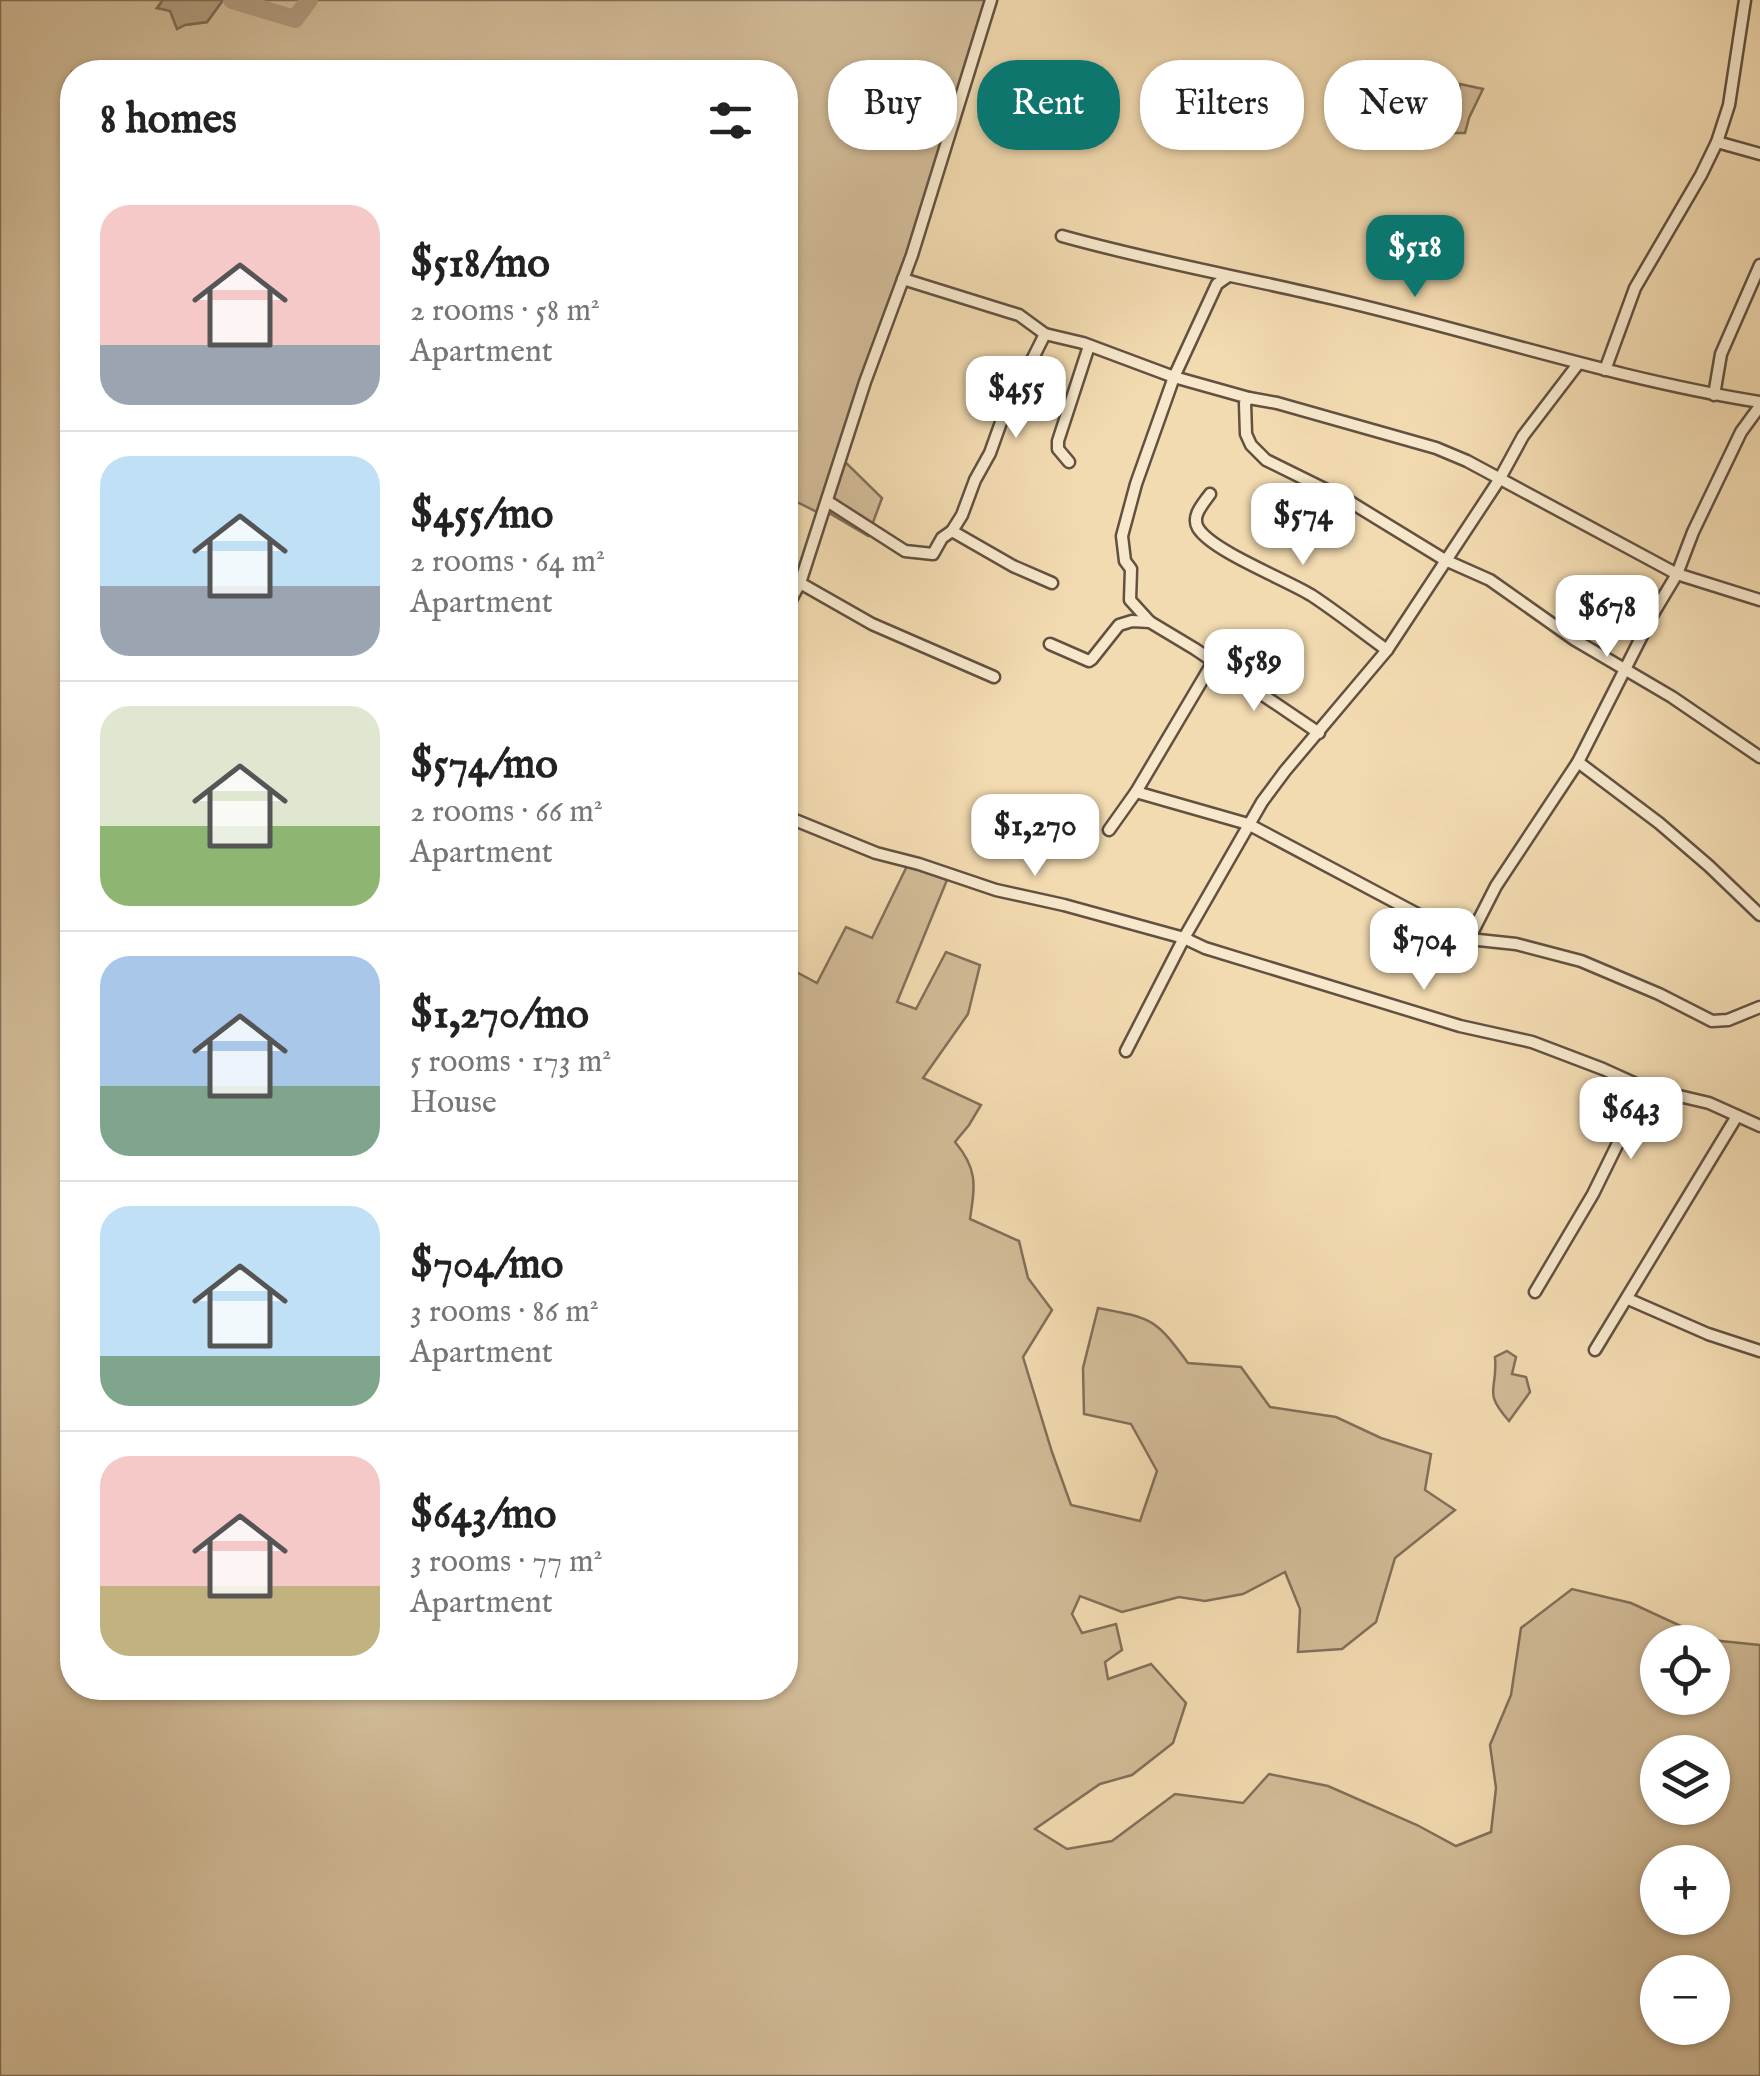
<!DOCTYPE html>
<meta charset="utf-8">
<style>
body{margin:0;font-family:"IM FELL English",serif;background:#f2f2f2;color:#222;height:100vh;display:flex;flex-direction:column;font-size:38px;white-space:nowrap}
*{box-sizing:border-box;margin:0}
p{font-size:32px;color:#767676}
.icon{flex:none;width:55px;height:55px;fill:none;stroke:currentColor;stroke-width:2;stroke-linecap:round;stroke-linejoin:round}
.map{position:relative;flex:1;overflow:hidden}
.details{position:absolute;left:60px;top:60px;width:738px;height:1640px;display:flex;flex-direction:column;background:#fff;border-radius:40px;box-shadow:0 2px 8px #0004}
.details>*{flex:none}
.top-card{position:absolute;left:828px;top:60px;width:782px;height:90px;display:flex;gap:20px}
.buttons{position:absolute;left:1640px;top:1625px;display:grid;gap:20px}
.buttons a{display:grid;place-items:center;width:90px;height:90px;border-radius:50%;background:#fff;box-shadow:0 2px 8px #0004;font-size:50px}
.price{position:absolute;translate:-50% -85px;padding:0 22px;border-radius:20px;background:#fff;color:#222;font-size:32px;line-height:65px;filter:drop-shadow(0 2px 5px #0008)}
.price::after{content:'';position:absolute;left:50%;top:60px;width:30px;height:22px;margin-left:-15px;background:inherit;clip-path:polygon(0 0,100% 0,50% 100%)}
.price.selected{background:#0f766e;color:#fff}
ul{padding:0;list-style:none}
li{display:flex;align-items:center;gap:30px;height:250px;padding:0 40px}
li+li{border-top:2px solid #e0e0e0}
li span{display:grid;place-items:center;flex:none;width:280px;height:200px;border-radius:30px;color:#555}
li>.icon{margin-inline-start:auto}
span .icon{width:120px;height:120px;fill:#fffc;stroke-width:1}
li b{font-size:42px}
h2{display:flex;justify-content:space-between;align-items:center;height:120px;padding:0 40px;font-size:42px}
.chip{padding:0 35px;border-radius:40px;background:#fff;box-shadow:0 2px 8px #0004;font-size:35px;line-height:90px}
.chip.selected{background:#0f766e;color:#fff}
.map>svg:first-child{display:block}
.green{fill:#d2bc98;stroke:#82705a;stroke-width:2.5;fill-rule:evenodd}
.water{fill:#b19c7e;stroke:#7e6c56;stroke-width:2.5}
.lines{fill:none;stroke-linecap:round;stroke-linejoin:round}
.river{stroke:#b19c7e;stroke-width:18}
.street-casing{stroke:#625140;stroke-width:15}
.street{stroke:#f7e8cc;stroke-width:10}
</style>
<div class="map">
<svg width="1760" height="2076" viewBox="0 0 1760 2076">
<rect width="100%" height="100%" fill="#f3dbb1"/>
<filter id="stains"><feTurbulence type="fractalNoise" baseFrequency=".002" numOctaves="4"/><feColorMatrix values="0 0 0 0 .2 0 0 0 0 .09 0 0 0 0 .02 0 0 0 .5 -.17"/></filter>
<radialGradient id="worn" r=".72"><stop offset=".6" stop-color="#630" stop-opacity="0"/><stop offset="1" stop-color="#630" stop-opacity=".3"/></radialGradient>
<g class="green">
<path d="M 0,0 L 163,0 L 157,8 L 170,10 L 185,25 L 207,22 L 223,0 L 991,0 L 842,459 L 882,498 L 868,536 L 829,513 L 827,517 L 785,496 L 785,72 L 72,72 L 72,1688 L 785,1688 L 785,966 L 817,983 L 846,927 L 872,938 L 907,866 L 947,880 L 897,1002 L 916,1009 L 946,952 L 980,965 L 968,1014 L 923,1078 L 981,1105 L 969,1125 L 955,1142 C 978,1169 975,1185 970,1219 L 1019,1241 L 1028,1278 L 1052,1310 L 1023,1357 L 1052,1452 L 1071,1505 L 1140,1521 L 1157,1471 L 1131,1424 L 1084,1414 L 1083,1368 L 1098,1308 C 1152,1318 1155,1318 1188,1363 L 1241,1367 L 1270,1407 L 1336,1417 L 1381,1438 L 1431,1454 L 1425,1490 L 1455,1510 L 1395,1558 L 1376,1622 L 1342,1649 L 1298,1652 L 1300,1609 L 1285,1572 L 1243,1594 L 1205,1601 L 1179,1597 L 1122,1612 L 1080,1596 L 1072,1614 L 1082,1633 L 1116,1624 L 1122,1650 L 1105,1662 L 1108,1679 L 1151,1664 L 1186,1703 L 1173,1743 L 1132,1775 L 1100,1784 L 1035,1829 L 1067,1849 L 1112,1841 L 1175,1794 L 1243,1803 L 1269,1774 L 1328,1786 L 1417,1825 L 1456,1846 L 1491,1832 L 1496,1788 L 1490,1745 L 1511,1695 L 1521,1628 L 1572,1589 L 1631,1603 L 1711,1640 L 1760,1645 L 1760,2076 L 0,2076 ZM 1658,1642 L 1712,1642 L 1712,1698 L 1658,1698 ZM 1658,1752 L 1712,1752 L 1712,1808 L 1658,1808 ZM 1658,1862 L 1712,1862 L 1712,1918 L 1658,1918 ZM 1658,1972 L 1712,1972 L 1712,2028 L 1658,2028 Z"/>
<polygon points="1460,84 1483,89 1469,118 1465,133 1453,133 1443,127 1441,118 1457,100"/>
<path d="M 1507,1351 L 1516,1357 L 1512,1374 L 1526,1377 L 1530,1392 L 1509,1421 C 1482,1390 1498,1392 1495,1357 Z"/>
</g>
<polygon class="water" points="163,0 223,0 207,22 185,25 177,29 170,11 157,8"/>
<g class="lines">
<polyline class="river" points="232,0 295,19 309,0"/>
<defs>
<g id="street">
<polyline points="1717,142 1760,154"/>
<path d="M 1062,236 C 1151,261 1241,277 1330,298 C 1474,331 1614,379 1760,402"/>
<polyline points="903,279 1009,312 1019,315 1045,334 1083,343 1174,377 1249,398 1277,403 1436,448 1467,461 1677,574 1760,600"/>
<polyline points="1605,370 1635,288 1701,175 1717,142 1729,105 1745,0"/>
<polyline points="1714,395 1721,354 1760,265"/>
<polyline points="1249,398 1245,403 1246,434 1251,445 1266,460 1347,500 1445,560 1490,580 1575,640 1672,697 1760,757"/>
<polyline points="1069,462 1058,449 1058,441 1089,346"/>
<path d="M 1210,494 C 1203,504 1191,516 1198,528 C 1212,551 1285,579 1311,595 C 1337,612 1362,632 1387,650"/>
<polyline points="827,501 905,551 933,554 942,538 952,531 1013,566 1052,583"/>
<polyline points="952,531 962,515 975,480 990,453 1014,386 1033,358 1045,334"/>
<polyline points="800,583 872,624 994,677"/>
<polyline points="785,611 800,583 865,382 912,255 991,0"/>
<polyline points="1150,622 1130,600 1131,569 1125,561 1122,536 1136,484 1174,377 1217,284 1227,277"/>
<polyline points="1050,644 1089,661 1092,659 1119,625 1132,621 1150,622 1195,649 1319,733"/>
<polyline points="1578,762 1659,823 1709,866 1760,915"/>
<polyline points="1136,792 1248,824 1455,934 1469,939 1516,944 1581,961 1659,994 1712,1021 1728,1020 1760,1007"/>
<polyline points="785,816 876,853 919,864 996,890 1064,905 1184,938 1205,948 1460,1026 1532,1042 1603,1069 1645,1088"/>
<polyline points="1109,830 1136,792 1213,662"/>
<polyline points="1469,939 1496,886 1578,762 1653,614 1677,574 1693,532 1741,432 1760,406"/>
<polyline points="1126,1051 1184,938 1262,802 1285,771 1387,650 1499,480 1523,436 1578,364"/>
<polyline points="1535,1292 1593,1194 1645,1088 1709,1103 1760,1126"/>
<polyline points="1628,1299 1708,1334 1760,1351"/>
<polyline points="1595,1350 1737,1116"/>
</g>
</defs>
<use href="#street" class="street-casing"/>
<use href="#street" class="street"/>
</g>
<rect width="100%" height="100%" filter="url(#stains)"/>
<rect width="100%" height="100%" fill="url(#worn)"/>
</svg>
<div class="buttons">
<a><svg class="icon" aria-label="locate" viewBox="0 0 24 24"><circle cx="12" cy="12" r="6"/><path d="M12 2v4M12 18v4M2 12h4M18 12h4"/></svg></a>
<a><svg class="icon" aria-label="layers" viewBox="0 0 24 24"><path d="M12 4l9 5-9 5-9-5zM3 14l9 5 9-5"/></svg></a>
<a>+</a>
<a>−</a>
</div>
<b class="price selected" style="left:1415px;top:300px">$518</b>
<b class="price" style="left:1016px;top:441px">$455</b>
<b class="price" style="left:1303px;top:568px">$574</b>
<b class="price" style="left:1607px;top:660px">$678</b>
<b class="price" style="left:1254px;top:714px">$589</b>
<b class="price" style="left:1035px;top:879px">$1,270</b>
<b class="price" style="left:1424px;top:993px">$704</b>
<b class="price" style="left:1631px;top:1162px">$643</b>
<div class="top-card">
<a class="chip">Buy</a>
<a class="chip selected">Rent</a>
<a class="chip">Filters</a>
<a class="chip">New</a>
</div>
<section class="details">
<h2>8 homes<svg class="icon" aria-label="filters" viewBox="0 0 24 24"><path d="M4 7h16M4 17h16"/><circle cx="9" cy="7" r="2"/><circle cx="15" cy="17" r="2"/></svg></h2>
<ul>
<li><span style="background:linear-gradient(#f6c9c9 70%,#9aa5b1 0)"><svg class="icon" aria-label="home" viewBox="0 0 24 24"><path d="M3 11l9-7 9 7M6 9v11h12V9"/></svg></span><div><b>$518/mo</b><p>2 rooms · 58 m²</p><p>Apartment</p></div></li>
<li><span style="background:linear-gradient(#bfe0f5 65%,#9aa5b1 0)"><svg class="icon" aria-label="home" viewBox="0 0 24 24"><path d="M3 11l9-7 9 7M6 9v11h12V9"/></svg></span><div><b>$455/mo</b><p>2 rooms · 64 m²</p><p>Apartment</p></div></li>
<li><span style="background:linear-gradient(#dfe7d0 60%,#8fb573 0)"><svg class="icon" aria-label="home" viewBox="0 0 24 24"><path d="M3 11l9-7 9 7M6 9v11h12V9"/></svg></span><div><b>$574/mo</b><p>2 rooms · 66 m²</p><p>Apartment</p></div></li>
<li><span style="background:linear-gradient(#a9c7e8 65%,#7fa58c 0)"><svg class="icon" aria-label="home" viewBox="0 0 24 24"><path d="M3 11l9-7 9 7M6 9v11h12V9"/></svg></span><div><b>$1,270/mo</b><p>5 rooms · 173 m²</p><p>House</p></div></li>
<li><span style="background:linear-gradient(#bfe0f5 75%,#7fa58c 0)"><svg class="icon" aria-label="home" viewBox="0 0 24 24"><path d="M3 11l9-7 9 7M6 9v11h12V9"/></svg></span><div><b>$704/mo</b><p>3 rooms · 86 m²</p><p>Apartment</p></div></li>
<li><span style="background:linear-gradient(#f6c9c9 65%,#c2b280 0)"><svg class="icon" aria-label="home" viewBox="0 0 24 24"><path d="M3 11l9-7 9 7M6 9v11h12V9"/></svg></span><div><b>$643/mo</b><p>3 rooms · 77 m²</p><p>Apartment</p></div></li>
</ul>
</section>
</div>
